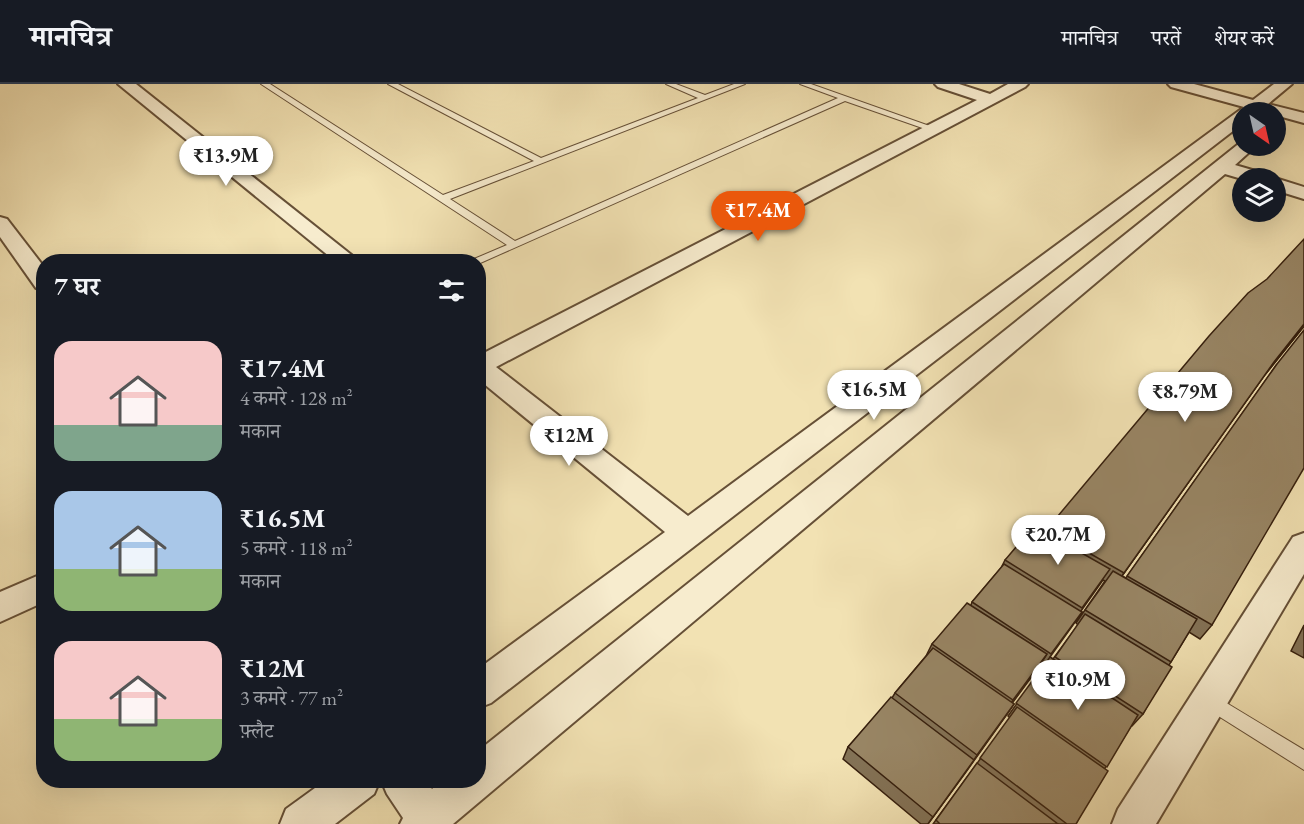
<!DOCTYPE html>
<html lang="hi">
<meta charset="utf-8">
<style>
body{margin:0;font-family:"EB Garamond","Noto Serif Devanagari",serif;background:#20242c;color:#f1f3f6;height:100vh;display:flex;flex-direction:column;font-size:22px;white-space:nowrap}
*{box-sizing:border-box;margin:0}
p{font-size:20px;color:#9ea1a6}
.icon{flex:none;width:33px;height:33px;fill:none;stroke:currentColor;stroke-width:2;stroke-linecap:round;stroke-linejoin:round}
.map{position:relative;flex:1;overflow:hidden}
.sheet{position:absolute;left:36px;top:170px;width:450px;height:534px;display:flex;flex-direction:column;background:#171b24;border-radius:24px;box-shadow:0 6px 24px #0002}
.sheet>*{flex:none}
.needle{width:39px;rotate:146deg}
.tools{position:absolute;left:1232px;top:18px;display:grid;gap:12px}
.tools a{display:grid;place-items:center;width:54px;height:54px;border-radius:50%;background:#171b24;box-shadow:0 6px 24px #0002;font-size:30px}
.price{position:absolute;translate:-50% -51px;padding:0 14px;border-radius:21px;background:#fff;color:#222;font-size:20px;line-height:39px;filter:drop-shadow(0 2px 3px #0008)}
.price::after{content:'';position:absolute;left:50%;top:36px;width:18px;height:14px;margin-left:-9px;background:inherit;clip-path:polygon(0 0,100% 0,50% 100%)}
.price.active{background:#ea580c;color:#fff}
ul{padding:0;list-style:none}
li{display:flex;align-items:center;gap:18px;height:150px;padding:0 18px}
li span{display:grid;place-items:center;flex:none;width:168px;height:120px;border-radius:18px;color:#555}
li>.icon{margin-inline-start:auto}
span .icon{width:72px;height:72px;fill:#fffc;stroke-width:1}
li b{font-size:26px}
h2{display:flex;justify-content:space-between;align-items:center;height:72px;padding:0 18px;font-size:26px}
header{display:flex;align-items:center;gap:36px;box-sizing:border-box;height:84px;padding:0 30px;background:#171b24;border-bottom:2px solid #363941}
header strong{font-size:28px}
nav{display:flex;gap:33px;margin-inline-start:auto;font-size:21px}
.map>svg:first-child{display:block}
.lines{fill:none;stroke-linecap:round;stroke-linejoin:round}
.lane-casing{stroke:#665037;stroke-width:2}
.street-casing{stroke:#665037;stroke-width:4}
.lane{fill:#f7ecce;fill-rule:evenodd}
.street{fill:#f7ecce;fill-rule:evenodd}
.wall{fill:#837256;stroke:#37200e;stroke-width:1.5;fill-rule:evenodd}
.shaded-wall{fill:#6a5d46;stroke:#37200e;stroke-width:1.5}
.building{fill:#988564;stroke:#37200e;stroke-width:1.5}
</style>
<header>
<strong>मानचित्र</strong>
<nav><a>मानचित्र</a><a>परतें</a><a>शेयर करें</a></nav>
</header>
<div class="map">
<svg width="1304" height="740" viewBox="0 0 1304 740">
<rect width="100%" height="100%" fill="#f2e2b3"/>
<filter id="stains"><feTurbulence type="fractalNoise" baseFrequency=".00333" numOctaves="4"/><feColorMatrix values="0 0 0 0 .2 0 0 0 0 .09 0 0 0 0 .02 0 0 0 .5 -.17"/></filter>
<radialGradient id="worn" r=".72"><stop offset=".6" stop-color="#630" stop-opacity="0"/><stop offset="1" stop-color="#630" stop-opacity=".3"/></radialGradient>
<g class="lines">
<defs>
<g id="lane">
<polygon points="261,0 270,0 443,111 534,77 388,0 398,0 541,74 698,14 666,0 676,0 705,11 734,0 745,0 450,115 515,157 838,14 800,0 811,0 938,45 931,47 845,17 478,180 478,177 473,177 474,175 507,161"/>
<polygon points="1210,609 1304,666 1304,686 1204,623 1201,617 1204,611"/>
</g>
<g id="street">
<polygon points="118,0 136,0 359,177 335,177"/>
<polygon points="935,0 959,0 990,10 1008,0 1028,0 1025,3 496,283 688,432 1244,23 1171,3 1168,0 1194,0 1253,16 1274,0 1292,0 1268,20 1304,29 1304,39 1275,31 1275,28 1242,28 1242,40 491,619 478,624 478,585 665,448 478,295 478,272 977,16 938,3"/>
<polygon points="1241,58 1242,62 1256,62 1235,81 1266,90 1268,94 1242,95 1225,90 453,740 400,740 403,734 387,710 381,696 425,696 432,705 442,696 478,696 478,667"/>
<polygon points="1274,94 1275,94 1304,103 1304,115 1275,106"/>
<polygon points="0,133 7,135 44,183 44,206 36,204 0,153"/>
<polygon points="1304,449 1304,490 1156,740 1112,740 1118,725 1293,453"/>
<polygon points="44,489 44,518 0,538 0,508"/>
<polygon points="326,696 380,696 374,710 335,740 280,740 286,725"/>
</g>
</defs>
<use href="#lane" class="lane-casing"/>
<use href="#street" class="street-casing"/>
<use href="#lane" class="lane"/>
<use href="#street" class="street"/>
</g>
<g class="wall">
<path d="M 1301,246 L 1264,292 L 1122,492 L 1126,494 L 1277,280 L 1212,541 L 1200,555 L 1189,548 L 1169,581 L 1143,630 L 1132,642 L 1131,642 L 1105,684 L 1076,740 L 933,740 L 1010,634 L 1008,632 L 1043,583 L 1040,581 L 1012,619 L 1014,620 L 1005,633 L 928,740 L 921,740 L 843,675 L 848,663 L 892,614 L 895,609 L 926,572 L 932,560 L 971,521 L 972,518 L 1001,484 L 1005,476 L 1045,448 L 1047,445 ZM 1103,496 L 1105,497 L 1076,539 L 1078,541 L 1053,575 L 1050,573 L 1073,541 L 1082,528 L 1081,527 Z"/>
<polygon points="1304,541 1304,574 1291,567"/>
</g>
<g class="shaded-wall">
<polygon points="1304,240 1304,243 1301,246 1264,292 1114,503 1274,278"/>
<polygon points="1047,570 1038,584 1005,629 1013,616"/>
<polygon points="1014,620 966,688 928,740 933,733"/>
</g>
<g class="building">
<polygon points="1304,155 1304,240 1274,278 1124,489 1047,445 1209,252 1248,209 1267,195"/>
<polygon points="1304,246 1304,384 1212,541 1127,492 1277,280"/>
<polygon points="1034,442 1110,485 1082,524 1005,476"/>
<polygon points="1004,480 1082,528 1051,570 972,518"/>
<polygon points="1113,487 1197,535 1171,578 1085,526"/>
<polygon points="967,519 1047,570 1013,616 932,560"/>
<polygon points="1085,530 1172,583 1143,630 1055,573"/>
<polygon points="933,564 1014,620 977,671 895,609"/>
<polygon points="1050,573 1138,631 1107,683 1016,619"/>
<polygon points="891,613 974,676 933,733 848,663"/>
<polygon points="1017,623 1108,687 1076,740 1067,740 980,674"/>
<polygon points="977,679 1058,740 940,740 936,736"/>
</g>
<rect width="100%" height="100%" filter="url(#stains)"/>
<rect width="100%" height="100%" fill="url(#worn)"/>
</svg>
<div class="tools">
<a><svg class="needle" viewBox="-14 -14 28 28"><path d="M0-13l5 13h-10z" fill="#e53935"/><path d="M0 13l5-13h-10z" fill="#9ea1a6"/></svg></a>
<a><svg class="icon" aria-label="layers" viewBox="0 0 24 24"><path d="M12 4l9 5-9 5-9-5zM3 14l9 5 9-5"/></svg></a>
</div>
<b class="price" style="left:226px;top:103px">₹13.9M</b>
<b class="price active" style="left:758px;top:158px">₹17.4M</b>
<b class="price" style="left:874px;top:337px">₹16.5M</b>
<b class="price" style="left:1185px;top:339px">₹8.79M</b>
<b class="price" style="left:569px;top:383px">₹12M</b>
<b class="price" style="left:1058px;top:482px">₹20.7M</b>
<b class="price" style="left:1078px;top:627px">₹10.9M</b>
<section class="sheet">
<h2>7 घर<svg class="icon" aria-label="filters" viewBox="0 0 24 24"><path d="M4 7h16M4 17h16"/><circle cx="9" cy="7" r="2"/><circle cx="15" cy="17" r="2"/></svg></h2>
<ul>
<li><span style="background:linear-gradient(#f6c9c9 70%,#7fa58c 0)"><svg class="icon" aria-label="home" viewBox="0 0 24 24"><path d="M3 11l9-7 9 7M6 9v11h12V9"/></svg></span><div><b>₹17.4M</b><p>4 कमरे · 128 m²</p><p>मकान</p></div></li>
<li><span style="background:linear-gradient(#a9c7e8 65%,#8fb573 0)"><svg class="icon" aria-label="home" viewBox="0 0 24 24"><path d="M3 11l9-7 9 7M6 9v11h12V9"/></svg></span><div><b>₹16.5M</b><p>5 कमरे · 118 m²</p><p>मकान</p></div></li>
<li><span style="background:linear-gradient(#f6c9c9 65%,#8fb573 0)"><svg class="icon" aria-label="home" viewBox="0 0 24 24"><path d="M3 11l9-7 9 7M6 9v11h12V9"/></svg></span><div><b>₹12M</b><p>3 कमरे · 77 m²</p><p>फ़्लैट</p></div></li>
</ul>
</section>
</div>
